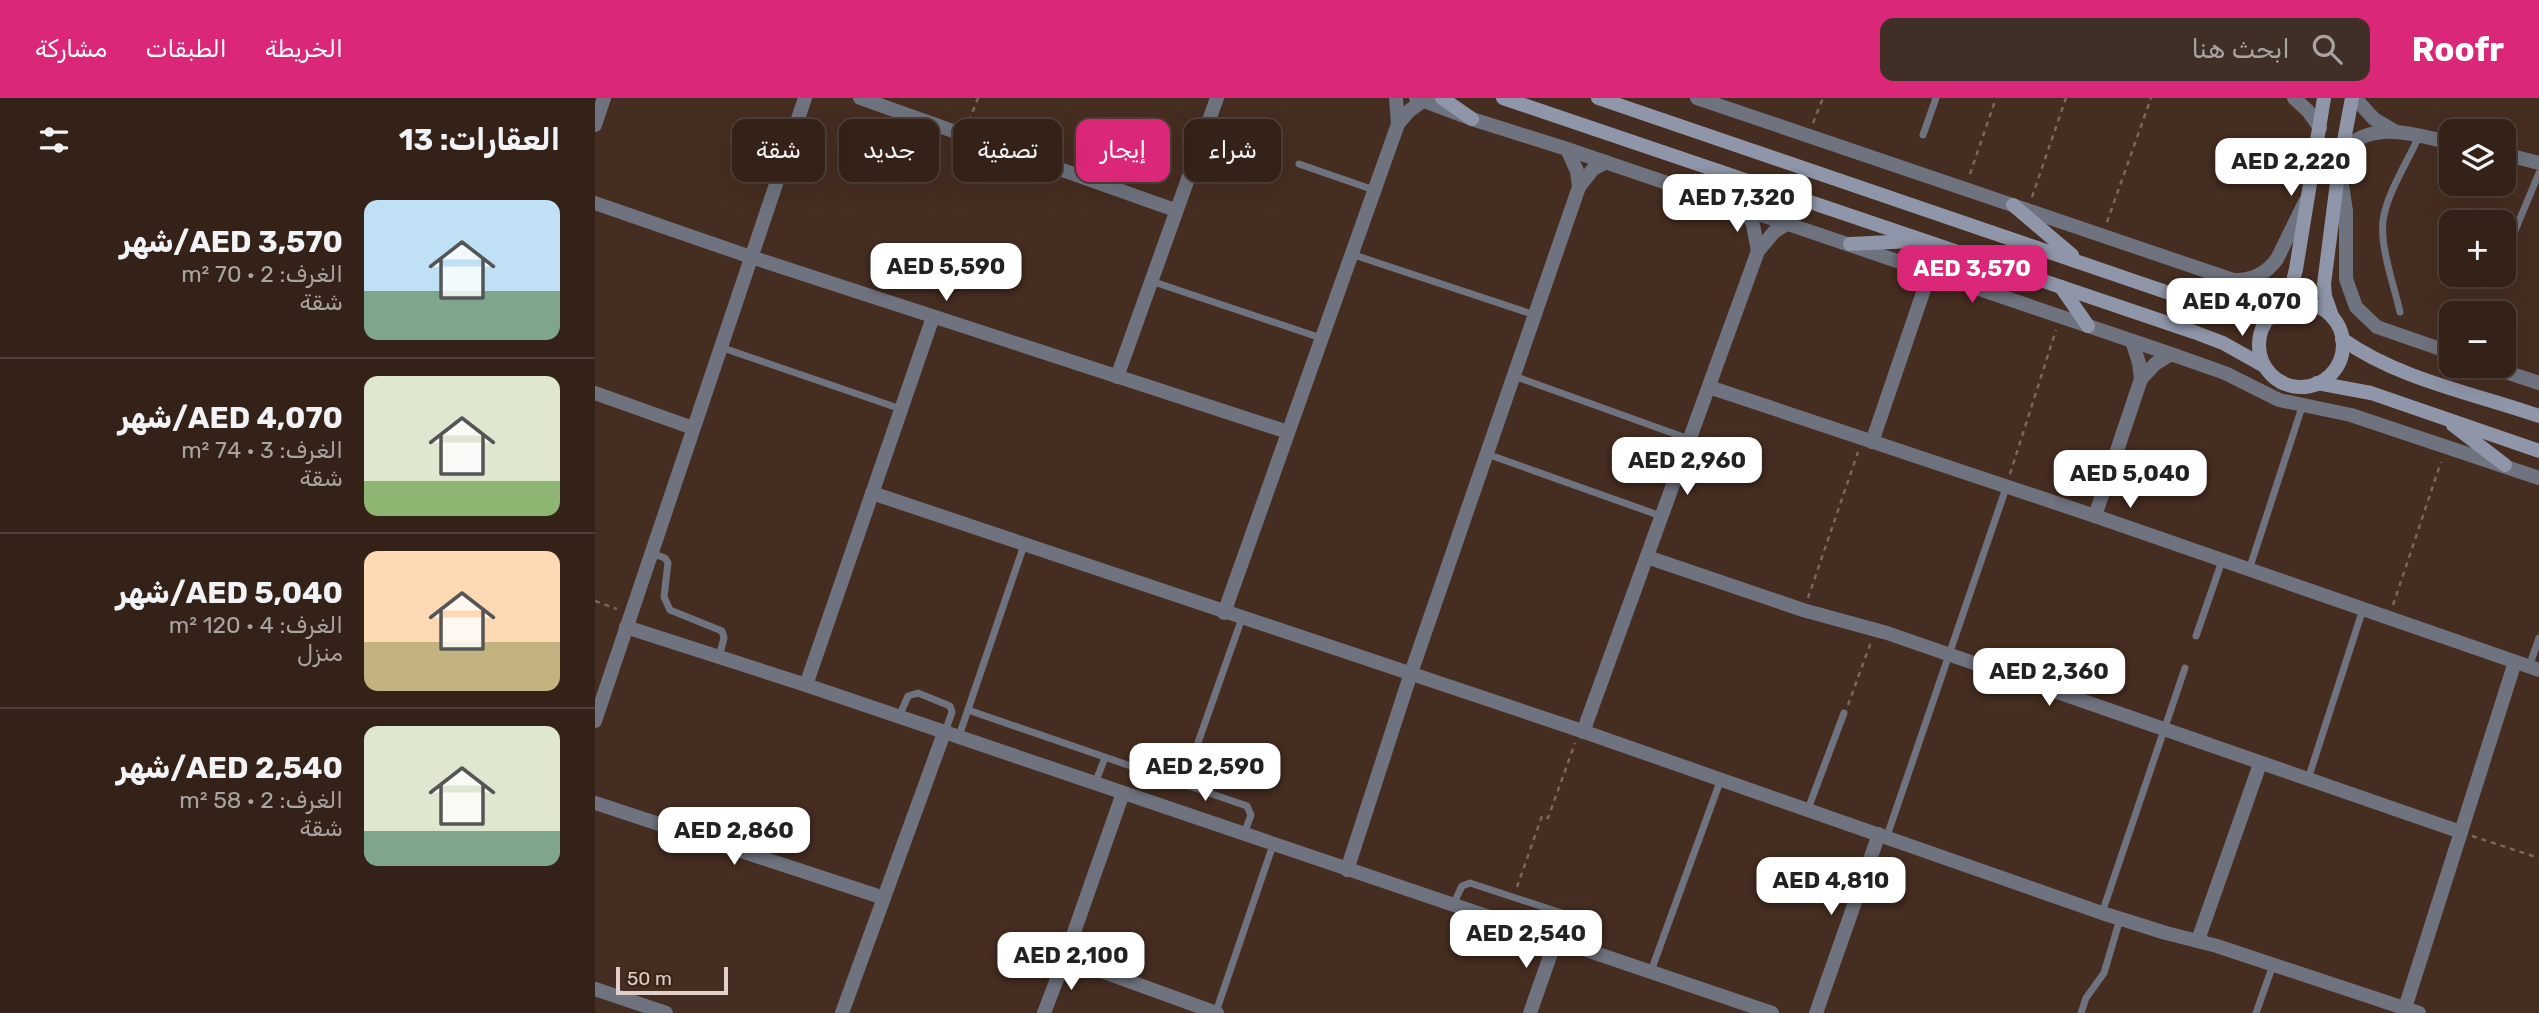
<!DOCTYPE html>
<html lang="ar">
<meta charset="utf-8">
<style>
body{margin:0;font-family:Rubik,"Noto Naskh Arabic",sans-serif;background:#3f2f26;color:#f1f3f6;direction:rtl;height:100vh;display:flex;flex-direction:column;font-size:26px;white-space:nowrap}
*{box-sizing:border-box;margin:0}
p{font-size:23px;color:#a9a4a2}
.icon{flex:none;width:38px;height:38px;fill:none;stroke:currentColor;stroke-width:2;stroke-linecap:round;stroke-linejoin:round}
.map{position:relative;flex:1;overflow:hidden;direction:ltr}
.details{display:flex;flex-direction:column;background:#342219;width:595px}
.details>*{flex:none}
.guide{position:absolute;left:21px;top:21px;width:665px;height:63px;direction:rtl;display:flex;gap:14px}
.controls{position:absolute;left:1844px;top:21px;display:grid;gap:14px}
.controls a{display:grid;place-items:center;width:77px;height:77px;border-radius:14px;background:#342219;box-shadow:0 7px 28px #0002,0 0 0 2px #4e3f38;font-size:35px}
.scale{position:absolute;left:21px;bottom:18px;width:112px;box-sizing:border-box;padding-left:7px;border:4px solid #e1d0c9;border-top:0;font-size:19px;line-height:24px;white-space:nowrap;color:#e1d0c9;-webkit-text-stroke:5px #3b2317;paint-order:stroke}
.price{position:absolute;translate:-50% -60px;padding:0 16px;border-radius:14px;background:#fff;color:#222;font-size:23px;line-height:46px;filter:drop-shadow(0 2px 4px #0008)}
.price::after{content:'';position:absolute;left:50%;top:42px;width:21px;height:16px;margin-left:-10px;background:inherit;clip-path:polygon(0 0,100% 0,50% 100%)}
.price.on{background:#db2777;color:#fff}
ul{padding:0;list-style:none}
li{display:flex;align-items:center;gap:21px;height:175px;padding:0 35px}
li+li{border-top:2px solid #4e3f38}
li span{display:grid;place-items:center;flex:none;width:196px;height:140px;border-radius:14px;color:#555}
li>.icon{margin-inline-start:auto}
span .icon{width:84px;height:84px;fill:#fffc;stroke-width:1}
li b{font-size:30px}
h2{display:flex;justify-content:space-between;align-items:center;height:84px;padding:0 35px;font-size:30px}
.tag{padding:0 24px;border-radius:14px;background:#342219;box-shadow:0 7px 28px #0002,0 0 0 2px #4e3f38;font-size:24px;line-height:63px}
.tag.on{background:#db2777;color:#fff}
header{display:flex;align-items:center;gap:42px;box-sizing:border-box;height:98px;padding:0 35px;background:#db2777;color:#fff}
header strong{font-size:33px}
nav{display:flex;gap:38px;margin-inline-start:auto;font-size:24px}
.search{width:490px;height:63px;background:#3f2f26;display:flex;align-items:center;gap:18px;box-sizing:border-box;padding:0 24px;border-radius:14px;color:#a9a4a2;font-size:26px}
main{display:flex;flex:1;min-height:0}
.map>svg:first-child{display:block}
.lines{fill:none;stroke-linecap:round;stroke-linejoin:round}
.path{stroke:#7c665c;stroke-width:2.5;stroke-dasharray:5 5;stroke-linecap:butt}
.lane{stroke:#6f737f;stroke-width:7}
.street{stroke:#6f737f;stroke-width:14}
.secondary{stroke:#8f96a9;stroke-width:14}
</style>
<header>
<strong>Roofr</strong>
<div class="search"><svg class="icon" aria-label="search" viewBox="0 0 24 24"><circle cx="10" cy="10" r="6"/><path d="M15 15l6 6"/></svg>ابحث هنا</div>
<nav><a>الخريطة</a><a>الطبقات</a><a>مشاركة</a></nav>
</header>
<main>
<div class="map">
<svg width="1944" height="915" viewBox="0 0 1944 915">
<rect width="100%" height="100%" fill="#462d21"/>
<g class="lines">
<g class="path">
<polyline points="374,23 383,0"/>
<polyline points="1218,25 1228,0"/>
<polyline points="1375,76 1401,0"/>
<polyline points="1437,99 1471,0"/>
<polyline points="1512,124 1556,0"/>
<polyline points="1415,376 1461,232"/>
<polyline points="1213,500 1263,354"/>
<polyline points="0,503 22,511"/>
<polyline points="1798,507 1846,364"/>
<polyline points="1253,607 1276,544"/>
<polyline points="1877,738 1944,760"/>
<polyline points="922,789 947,718 953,720 980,645"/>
</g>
<g class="lane">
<polyline points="1328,37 1341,0"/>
<polyline points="704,66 779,92"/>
<polyline points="756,156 940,217"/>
<polyline points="1909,159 1944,75"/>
<polyline points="556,183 726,240"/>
<path d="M 1805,214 C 1799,187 1785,150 1788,123 C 1791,97 1813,63 1824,38"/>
<polyline points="125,249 306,311"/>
<polyline points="919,278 1094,341"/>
<polyline points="892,356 1066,418"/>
<polyline points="56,455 70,460 73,465 69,499 75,512 127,533 129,540 124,559"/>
<polyline points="1654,472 1707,309"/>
<polyline points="1601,538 1627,463"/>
<polyline points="1934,569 1944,540"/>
<polyline points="373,612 652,708 656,717 649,736"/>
<polyline points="304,619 313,598 323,595 355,608 357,614 350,634"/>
<polyline points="364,638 429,447"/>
<polyline points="1713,681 1768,511"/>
<polyline points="500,685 510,660"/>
<polyline points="588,687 647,520"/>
<polyline points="1213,711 1249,615"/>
<polyline points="1292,738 1411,390"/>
<polyline points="858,807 867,788 875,785 979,819 986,827 981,848"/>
<polyline points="1507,815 1590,570"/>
<polyline points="1056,873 1126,681"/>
<polyline points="621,914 678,747"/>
<polyline points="1486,915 1491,900 1509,875 1525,821"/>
<polyline points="1661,915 1678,867"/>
</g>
<g class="street">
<polyline points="265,0 580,112"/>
<polyline points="801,0 803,26"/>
<polyline points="821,0 877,21 972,51 1576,256 1630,275 1684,302 1756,317 1944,380"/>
<path d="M 1102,0 L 1638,182 C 1657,183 1671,176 1682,161 L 1710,104"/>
<polyline points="1699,0 1713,13 1725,30"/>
<polyline points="1760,0 1779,21 1798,32"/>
<polyline points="0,27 9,0"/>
<polyline points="972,51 982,73 984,89"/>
<path d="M 1748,52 C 1780,21 1819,37 1857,45"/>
<polyline points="1909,56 1944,65"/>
<polyline points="1745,73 1751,113 1751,181 1761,209 1782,229 1857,255"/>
<polyline points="0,105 156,159 693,334"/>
<polyline points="1151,111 1158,127 1163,153"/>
<polyline points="1537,243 1544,265 1546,281"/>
<polyline points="1893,268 1944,285"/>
<polyline points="522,279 622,0"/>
<polyline points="1114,289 1500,418 1944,572"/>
<polyline points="0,295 98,330"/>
<polyline points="1277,344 1335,174"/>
<polyline points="277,395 984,632 1507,815 1571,835 1622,848 1824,915"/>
<polyline points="1500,418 1546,281 1560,266 1576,256"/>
<polyline points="1052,459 1208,512 1292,535 1866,734"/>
<polyline points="629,515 803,26 814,13 829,2"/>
<polyline points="31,529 211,587 1177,915"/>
<polyline points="211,587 338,219"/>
<polyline points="0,623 210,0"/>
<polyline points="988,634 1163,153 1179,134 1193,125"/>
<polyline points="528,695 470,860 622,915"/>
<polyline points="0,705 289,800"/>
<polyline points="752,772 816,575 984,89 998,71 1011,64"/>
<polyline points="1603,842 1665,666"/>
<polyline points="0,891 71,915"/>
<polyline points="1810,910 1920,564"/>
<polyline points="247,915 349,635"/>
<polyline points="449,915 470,860"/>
<polyline points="935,915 961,841"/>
<polyline points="1221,915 1284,736"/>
</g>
<g class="secondary">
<polyline points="847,0 877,21"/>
<polyline points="908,0 1599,234 1628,245 1669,268"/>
<polyline points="1003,0 1618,210 1656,216 1682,213"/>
<polyline points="1418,107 1477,157"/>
<polyline points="1255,146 1317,143"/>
<polyline points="1466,189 1493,228"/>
<circle cx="1706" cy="247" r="42"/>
<polyline points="1687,209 1696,191 1701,171 1729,0"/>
<polyline points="1737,218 1730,198 1729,186 1744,69 1757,0"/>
<path d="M 1747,241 C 1805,282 1878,295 1944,318"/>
<polyline points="1722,285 1776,295 1944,353"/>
<polyline points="1858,327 1910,367"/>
</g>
</g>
</svg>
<div class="controls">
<a><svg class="icon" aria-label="layers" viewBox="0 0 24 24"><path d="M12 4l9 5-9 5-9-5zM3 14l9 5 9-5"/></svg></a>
<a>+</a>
<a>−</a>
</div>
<div class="scale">50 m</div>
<b class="price" style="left:1696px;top:100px">AED 2,220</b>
<b class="price" style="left:1142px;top:136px">AED 7,320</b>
<b class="price" style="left:351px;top:205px">AED 5,590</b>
<b class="price on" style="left:1377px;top:207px">AED 3,570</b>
<b class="price" style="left:1647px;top:240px">AED 4,070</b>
<b class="price" style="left:1092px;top:399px">AED 2,960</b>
<b class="price" style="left:1535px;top:412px">AED 5,040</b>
<b class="price" style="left:1454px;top:610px">AED 2,360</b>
<b class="price" style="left:610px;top:705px">AED 2,590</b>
<b class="price" style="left:139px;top:769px">AED 2,860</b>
<b class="price" style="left:1236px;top:819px">AED 4,810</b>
<b class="price" style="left:931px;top:872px">AED 2,540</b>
<b class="price" style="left:476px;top:894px">AED 2,100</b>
<div class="guide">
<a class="tag">شراء</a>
<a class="tag on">إيجار</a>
<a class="tag">تصفية</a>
<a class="tag">جديد</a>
<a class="tag">شقة</a>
</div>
</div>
<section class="details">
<h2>العقارات: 13<svg class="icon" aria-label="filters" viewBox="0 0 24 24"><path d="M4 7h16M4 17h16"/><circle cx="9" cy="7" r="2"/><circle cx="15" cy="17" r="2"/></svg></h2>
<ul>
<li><span style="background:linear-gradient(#bfe0f5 65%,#7fa58c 0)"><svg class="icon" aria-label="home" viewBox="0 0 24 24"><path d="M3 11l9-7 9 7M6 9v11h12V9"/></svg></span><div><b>AED 3,570/شهر</b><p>الغرف: 2 · 70 m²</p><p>شقة</p></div></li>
<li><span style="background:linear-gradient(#dfe7d0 75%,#8fb573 0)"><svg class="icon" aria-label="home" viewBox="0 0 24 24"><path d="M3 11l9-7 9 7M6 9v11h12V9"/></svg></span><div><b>AED 4,070/شهر</b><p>الغرف: 3 · 74 m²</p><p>شقة</p></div></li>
<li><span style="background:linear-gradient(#ffd9b3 65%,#c2b280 0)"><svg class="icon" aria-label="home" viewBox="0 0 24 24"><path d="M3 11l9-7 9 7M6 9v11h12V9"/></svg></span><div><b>AED 5,040/شهر</b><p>الغرف: 4 · 120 m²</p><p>منزل</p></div></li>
<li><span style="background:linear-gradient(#dfe7d0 75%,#7fa58c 0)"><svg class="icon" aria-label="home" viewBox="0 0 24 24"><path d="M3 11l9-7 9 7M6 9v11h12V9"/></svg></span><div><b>AED 2,540/شهر</b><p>الغرف: 2 · 58 m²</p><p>شقة</p></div></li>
</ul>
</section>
</main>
